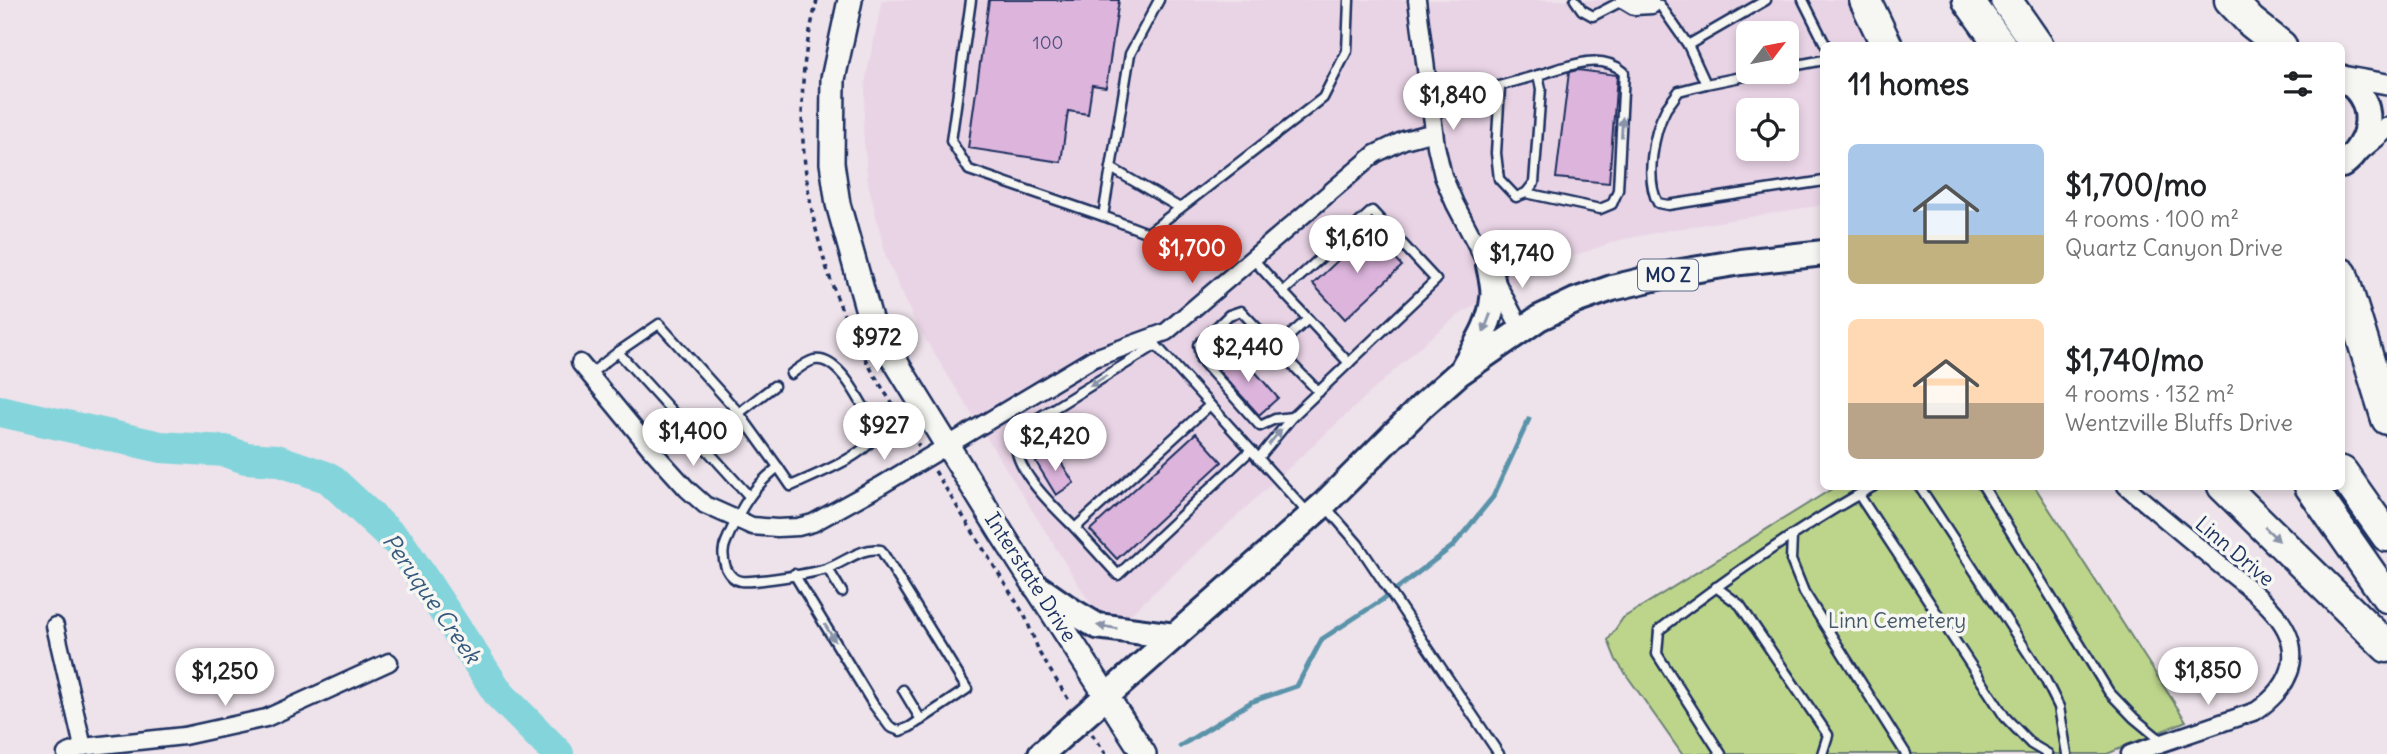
<!DOCTYPE html>
<meta charset="utf-8">
<style>
body{margin:0;font-family:Delius,sans-serif;background:#f6f6f6;color:#202124;height:100vh;display:flex;flex-direction:column;font-size:26px;white-space:nowrap}
*{box-sizing:border-box;margin:0}
p{font-size:23px;color:#757577}
.icon{flex:none;width:38px;height:38px;fill:none;stroke:currentColor;stroke-width:2;stroke-linecap:round;stroke-linejoin:round}
.map{position:relative;flex:1;overflow:hidden}
.panel{position:absolute;left:1820px;top:42px;width:525px;height:448px;display:flex;flex-direction:column;background:#fff;border-radius:10px;box-shadow:0 4px 10px #0003}
.panel>*{flex:none}
.needle{width:46px;rotate:58deg}
.tools{position:absolute;left:1736px;top:21px;display:grid;gap:14px}
.tools a{display:grid;place-items:center;width:63px;height:63px;border-radius:10px;background:#fff;box-shadow:0 4px 10px #0003;font-size:35px}
.price{position:absolute;translate:-50% -60px;padding:0 16px;border-radius:24px;background:#fff;color:#222;font-size:23px;line-height:46px;filter:drop-shadow(0 2px 4px #0008)}
.price::after{content:'';position:absolute;left:50%;top:42px;width:21px;height:16px;margin-left:-10px;background:inherit;clip-path:polygon(0 0,100% 0,50% 100%)}
.price.selected{background:#c8321e;color:#fff}
ul{padding:0;list-style:none}
li{display:flex;align-items:center;gap:21px;height:175px;padding:0 28px}
li span{display:grid;place-items:center;flex:none;width:196px;height:140px;border-radius:10px;color:#555}
li>.icon{margin-inline-start:auto}
span .icon{width:84px;height:84px;fill:#fffc;stroke-width:1}
li b{font-size:30px}
h2{display:flex;justify-content:space-between;align-items:center;height:84px;padding:0 28px;font-size:30px}
.map>svg:first-child{display:block}
.built{fill:#e9d4e6;fill-rule:evenodd}
.green{fill:#bdd58b;stroke:#6c8274;stroke-width:2}
.lines{fill:none;stroke-linecap:round;stroke-linejoin:round}
.stream{stroke:#5a93a9;stroke-width:5}
.river{stroke:#84d5db;stroke-width:32}
.building{fill:#dcb4dc;stroke:#1b2f5e;stroke-width:2}
.service-casing{stroke:#1b2f5e;stroke-width:13}
.minor-casing{stroke:#1b2f5e;stroke-width:21}
.tertiary-casing{stroke:#1b2f5e;stroke-width:24}
.secondary-casing{stroke:#1b2f5e;stroke-width:28}
.primary-casing{stroke:#1b2f5e;stroke-width:30}
.motorway-casing{stroke:#1b2f5e;stroke-width:35}
.path{stroke:#1b2f5e;stroke-width:3.5;stroke-dasharray:5 5;stroke-linecap:butt}
.service{stroke:#f6f6f2;stroke-width:8}
.minor{stroke:#f6f6f2;stroke-width:16}
.tertiary{stroke:#f6f6f2;stroke-width:19}
.secondary{stroke:#f6f6f2;stroke-width:23}
.primary{stroke:#f6f6f2;stroke-width:24}
.motorway{stroke:#f6f6f2;stroke-width:30}
.oneway{fill:#8892a8}
.labels{text-anchor:middle;dominant-baseline:central;stroke-width:7;stroke-linejoin:round;paint-order:stroke}
.number-label{font-size:18px;fill:#4b507e}
.shield{fill:#f6f6f2;stroke:#5d6b8a;stroke-width:2}
.shield-label{font-size:19px;font-weight:bold;fill:#1b2f5e}
.street-label{font-size:21px;fill:#1b2f5e;stroke:#f6f6f2}
.park-label{font-size:21px;fill:#445869;stroke:#f6f6f2}
.water-label{font-size:23px;font-style:italic;fill:#35587d;stroke:#f6f6f2}
</style>
<div class="map">
<svg width="2387" height="754" viewBox="0 0 2387 754">
<rect width="100%" height="100%" fill="#eee2eb"/>
<filter id="ink" filterUnits="userSpaceOnUse"><feTurbulence type="fractalNoise" baseFrequency=".0143" numOctaves="2"/><feDisplacementMap in="SourceGraphic" scale="14" xChannelSelector="R" yChannelSelector="G"/><feConvolveMatrix kernelMatrix="1 2 1 2 8 2 1 2 1" color-interpolation-filters="sRGB"/></filter>
<g filter="url(#ink)">
<path class="built" d="M 882,0 L 1848,0 L 1870,45 L 1824,46 L 1823,205 L 1669,230 L 1620,240 L 1547,265 L 1500,289 L 1456,317 L 1425,342 L 1122,622 L 1102,622 L 917,326 L 886,257 L 868,183 L 863,131 L 866,77 ZM 1748,33 L 1787,33 L 1787,72 L 1748,72 ZM 1748,110 L 1787,110 L 1787,149 L 1748,149 Z"/>
<polygon class="green" points="1835,487 2035,487 2186,721 2107,754 1682,754 1616,660 1608,640 1623,618"/>
<g class="lines">
<polyline class="stream" points="1180,746 1251,702 1297,686 1322,639 1382,600 1453,546 1493,497 1529,419"/>
<polyline class="river" points="0,411 161,447 225,451 246,458 277,460 329,478 400,544 499,694 558,754"/>
</g>
<g class="building">
<polygon points="989,0 1119,0 1106,87 1092,85 1088,114 1068,111 1061,162 968,148"/>
<polygon points="1578,70 1617,75 1609,183 1556,178 1569,72"/>
<polygon points="1369,231 1402,266 1345,319 1313,284"/>
<polygon points="1238,352 1278,398 1259,415 1218,370"/>
<polygon points="1196,433 1222,462 1117,559 1090,530"/>
<polygon points="1054,451 1074,483 1056,495 1036,462"/>
</g>
<g class="lines">
<defs>
<g id="service">
<polyline points="971,0 951,141 969,170 1103,216"/>
<polyline points="1159,0 1130,54 1103,216 1148,233 1323,98 1347,51 1349,0"/>
<polyline points="1575,0 1582,10 1593,16 1624,0"/>
<polyline points="1803,0 1826,46"/>
<polyline points="1660,5 1688,45 1766,0"/>
<path d="M 1688,45 L 1706,84 L 1679,91 C 1675,97 1670,103 1666,109 C 1653,133 1645,180 1658,203 L 1668,205 L 1824,181"/>
<polyline points="1787,67 1824,60"/>
<polyline points="1706,84 1765,72"/>
<polyline points="1428,87 1488,89 1538,75 1541,89 1534,183 1526,193 1516,197 1499,179 1496,153 1500,87"/>
<polyline points="1111,168 1180,208"/>
<path d="M 1526,193 L 1600,209 L 1612,204 L 1618,190 L 1624,72 C 1599,51 1567,67 1538,75"/>
<polyline points="1252,258 1283,292 1372,211 1436,280 1292,417 1258,459"/>
<polyline points="1283,292 1349,363"/>
<polyline points="1308,319 1276,348 1319,392"/>
<polyline points="1153,342 1309,514"/>
<polyline points="1276,348 1241,311 1229,315 1198,345 1201,360 1260,426 1275,419 1292,417"/>
<polyline points="590,374 618,352"/>
<path d="M 791,374 C 798,369 806,362 814,360 C 840,355 863,407 874,426 C 873,431 873,438 870,442 C 857,459 811,477 791,486 L 778,467 C 750,490 740,509 726,542 C 722,550 723,559 726,568 C 729,574 733,580 741,581 C 753,583 814,573 826,569 C 844,563 862,546 881,550 L 967,689 L 910,727 L 900,731 L 890,727 L 873,704 L 794,574"/>
<polyline points="1210,405 1075,528 1118,575 1251,450"/>
<polyline points="739,413 774,386"/>
<polyline points="1919,486 2045,679 2059,707 2067,754"/>
<polyline points="1983,486 2109,692 2134,718 2163,742"/>
<polyline points="748,495 618,352 659,324 739,413 778,467"/>
<polyline points="1859,495 2005,717 2031,744 2048,754"/>
<polyline points="1326,507 1358,544 1499,754"/>
<path d="M 1075,528 C 1058,511 1003,461 1019,435 C 1022,430 1030,425 1035,420 L 1156,345"/>
<polyline points="1792,537 1791,560 1804,592 1906,754"/>
<polyline points="828,569 842,592"/>
<polyline points="1716,587 1740,605 1828,735 1822,754"/>
<polyline points="903,690 921,720"/>
<path d="M 1721,754 L 1657,654 L 1659,630 C 1727,578 1799,527 1874,486"/>
</g>
<g id="minor">
<polyline points="1417,0 1436,146 1443,176 1455,204 1522,331"/>
<polyline points="1624,0 1634,6 1652,5"/>
<polyline points="580,363 650,448 687,489 705,505 752,526 777,528 798,527 813,523 880,486 1092,359 1166,332 1375,154 1404,140 1434,132"/>
<path d="M 2126,486 C 2155,511 2184,535 2213,559 C 2231,575 2254,590 2270,608 C 2306,646 2296,683 2256,711 L 2130,754"/>
<polyline points="55,626 83,747"/>
<polyline points="66,754 83,747 184,736 266,718 389,662"/>
</g>
<g id="tertiary">
<polyline points="2342,76 2387,84"/>
<polyline points="2357,153 2387,128"/>
</g>
<polyline id="secondary" points="850,0 833,79 832,163 838,204 871,322 1002,534 1144,754"/>
<g id="primary">
<path d="M 2342,78 C 2379,100 2373,142 2342,165"/>
<path d="M 1464,366 C 1476,345 1491,324 1493,299 C 1495,288 1491,276 1489,265"/>
<polyline points="1036,586 1072,611 1097,626 1175,636"/>
<polyline points="1041,754 1324,504 1422,406 1458,374 1539,318 1575,301 1612,288 1675,273 1741,262 1824,253"/>
</g>
<g id="motorway">
<polyline points="1865,0 1887,46"/>
<polyline points="1968,0 2001,46"/>
<polyline points="2006,0 2038,46"/>
<polyline points="2230,0 2251,22 2281,46"/>
<polyline points="2342,274 2387,419"/>
<polyline points="2342,472 2387,536"/>
<polyline points="2223,486 2387,647"/>
<polyline points="2310,486 2387,597"/>
</g>
</defs>
<use href="#service" class="service-casing"/>
<use href="#minor" class="minor-casing"/>
<use href="#tertiary" class="tertiary-casing"/>
<use href="#secondary" class="secondary-casing"/>
<use href="#primary" class="primary-casing"/>
<use href="#motorway" class="motorway-casing"/>
<g class="path">
<path d="M 817,0 C 812,22 806,45 804,68 C 796,161 814,253 854,337 C 872,375 897,410 919,446"/>
<polyline points="935,471 1025,616 1040,654 1070,702"/>
<polyline points="1092,734 1106,754"/>
</g>
<use href="#service" class="service"/>
<use href="#minor" class="minor"/>
<use href="#tertiary" class="tertiary"/>
<use href="#secondary" class="secondary"/>
<use href="#primary" class="primary"/>
<use href="#motorway" class="motorway"/>
</g>
<defs><path id="oneway-solid" d="M-6-.8H1V-3.2L6.5 0L1 3.2V.8H-6Z" transform="scale(1.75)"/></defs>
<g class="oneway">
<use href="#oneway-solid" transform="translate(1622 127) rotate(-87)"/>
<use href="#oneway-solid" transform="translate(1487 323) rotate(111)"/>
<use href="#oneway-solid" transform="translate(1098 381) rotate(148)"/>
<use href="#oneway-solid" transform="translate(1275 437) rotate(-50)"/>
<use href="#oneway-solid" transform="translate(2272 534) rotate(44)"/>
<use href="#oneway-solid" transform="translate(1107 627) rotate(-171)"/>
<use href="#oneway-solid" transform="translate(830 633) rotate(59)"/>
</g>
</g>
<g class="labels">
<g class="number-label">
<text x="1048" y="42">100</text>
</g>
<rect class="shield" x="1638" y="259.5" width="60" height="31" rx="5"/>
<g class="shield-label">
<text x="1668" y="275">MO Z</text>
</g>
<g class="street-label">
<text transform="translate(2235 551) rotate(40)">Linn Drive</text>
<text transform="translate(1031 577) rotate(57)">Interstate Drive</text>
</g>
<g class="park-label">
<text x="1897" y="620">Linn Cemetery</text>
</g>
<g class="water-label">
<text transform="translate(432 598) rotate(55)">Peruque Creek</text>
</g>
</g>
</svg>
<div class="tools">
<a><svg class="needle" viewBox="-14 -14 28 28"><path d="M0-13l5 13h-10z" fill="#e53935"/><path d="M0 13l5-13h-10z" fill="#757577"/></svg></a>
<a><svg class="icon" aria-label="locate" viewBox="0 0 24 24"><circle cx="12" cy="12" r="6"/><path d="M12 2v4M12 18v4M2 12h4M18 12h4"/></svg></a>
</div>
<b class="price" style="left:1453px;top:132px">$1,840</b>
<b class="price" style="left:1357px;top:275px">$1,610</b>
<b class="price selected" style="left:1192px;top:285px">$1,700</b>
<b class="price" style="left:1522px;top:290px">$1,740</b>
<b class="price" style="left:877px;top:374px">$972</b>
<b class="price" style="left:1248px;top:384px">$2,440</b>
<b class="price" style="left:884px;top:462px">$927</b>
<b class="price" style="left:693px;top:468px">$1,400</b>
<b class="price" style="left:1055px;top:473px">$2,420</b>
<b class="price" style="left:2208px;top:707px">$1,850</b>
<b class="price" style="left:225px;top:708px">$1,250</b>
<section class="panel">
<h2>11 homes<svg class="icon" aria-label="filters" viewBox="0 0 24 24"><path d="M4 7h16M4 17h16"/><circle cx="9" cy="7" r="2"/><circle cx="15" cy="17" r="2"/></svg></h2>
<ul>
<li><span style="background:linear-gradient(#a9c7e8 65%,#c2b280 0)"><svg class="icon" aria-label="home" viewBox="0 0 24 24"><path d="M3 11l9-7 9 7M6 9v11h12V9"/></svg></span><div><b>$1,700/mo</b><p>4 rooms · 100 m²</p><p>Quartz Canyon Drive</p></div></li>
<li><span style="background:linear-gradient(#ffd9b3 60%,#b9a48a 0)"><svg class="icon" aria-label="home" viewBox="0 0 24 24"><path d="M3 11l9-7 9 7M6 9v11h12V9"/></svg></span><div><b>$1,740/mo</b><p>4 rooms · 132 m²</p><p>Wentzville Bluffs Drive</p></div></li>
</ul>
</section>
</div>
